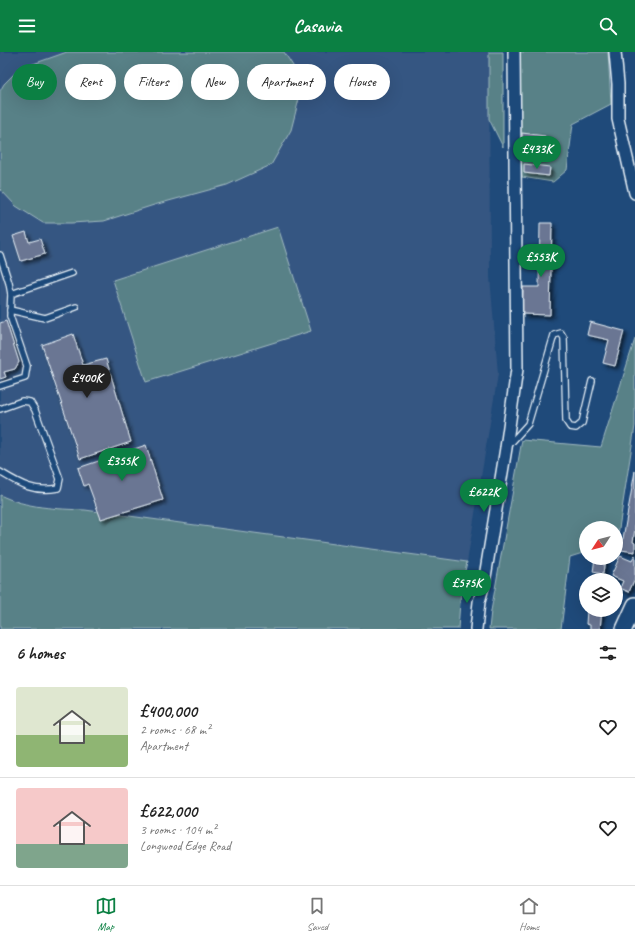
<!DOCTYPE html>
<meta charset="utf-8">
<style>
body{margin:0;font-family:Caveat,sans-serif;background:#f2f2f2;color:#222;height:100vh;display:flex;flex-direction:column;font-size:15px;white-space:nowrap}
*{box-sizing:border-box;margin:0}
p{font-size:13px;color:#767676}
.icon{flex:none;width:22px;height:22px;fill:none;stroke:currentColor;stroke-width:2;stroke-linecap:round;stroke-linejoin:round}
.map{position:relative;height:577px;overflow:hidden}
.drawer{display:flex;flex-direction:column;background:#fff;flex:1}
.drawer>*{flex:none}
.guide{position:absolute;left:12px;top:12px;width:400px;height:36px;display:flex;gap:8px}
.needle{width:26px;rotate:234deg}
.controls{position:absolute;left:579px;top:469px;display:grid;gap:8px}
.controls a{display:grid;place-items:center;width:44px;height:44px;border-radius:50%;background:#fff;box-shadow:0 4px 16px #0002;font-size:20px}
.price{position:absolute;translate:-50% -34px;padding:0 9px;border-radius:14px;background:#0b8043;color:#fff;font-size:13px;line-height:26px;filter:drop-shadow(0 1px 2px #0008)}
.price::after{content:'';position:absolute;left:50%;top:24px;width:12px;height:9px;margin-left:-6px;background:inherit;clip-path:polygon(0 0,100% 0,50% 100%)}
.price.on{background:#222;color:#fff}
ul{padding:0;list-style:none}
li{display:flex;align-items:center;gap:12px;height:100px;padding:0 16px}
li+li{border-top:1px solid #e0e0e0}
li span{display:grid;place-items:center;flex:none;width:112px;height:80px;border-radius:4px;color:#555}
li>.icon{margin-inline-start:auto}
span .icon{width:48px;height:48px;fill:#fffc;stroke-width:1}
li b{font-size:17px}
h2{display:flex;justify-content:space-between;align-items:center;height:48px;padding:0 16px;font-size:17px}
.pill{padding:0 14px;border-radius:18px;background:#fff;box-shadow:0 4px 16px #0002;font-size:14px;line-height:36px}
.pill.on{background:#0b8043;color:#fff}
header{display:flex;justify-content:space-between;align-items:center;height:52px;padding:0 16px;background:#0b8043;color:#fff;font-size:18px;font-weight:700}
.tab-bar{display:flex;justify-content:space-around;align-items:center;height:56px;border-top:1px solid #e0e0e0;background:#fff;font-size:11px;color:#767676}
.tab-bar a{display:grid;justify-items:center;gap:2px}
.tab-bar .on{color:#0b8043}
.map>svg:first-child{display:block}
.built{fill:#365782}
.green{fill:#588187;stroke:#a0b9c0}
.building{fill:#6b7693;stroke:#e8f1f8;filter:url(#shadow)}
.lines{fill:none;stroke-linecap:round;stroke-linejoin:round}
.lane-casing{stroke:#e8f1f8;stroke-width:8}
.street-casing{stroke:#e8f1f8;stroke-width:14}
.secondary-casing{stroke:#e8f1f8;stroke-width:18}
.lane{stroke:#1f4a7a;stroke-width:5.5}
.street{stroke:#1f4a7a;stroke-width:11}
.secondary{stroke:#1f4a7a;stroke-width:15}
</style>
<header><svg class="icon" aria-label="menu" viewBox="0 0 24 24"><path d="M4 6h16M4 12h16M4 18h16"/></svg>Casavia<svg class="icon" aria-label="search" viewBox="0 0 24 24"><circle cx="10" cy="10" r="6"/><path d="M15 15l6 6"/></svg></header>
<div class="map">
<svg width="635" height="577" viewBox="0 0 635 577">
<defs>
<filter id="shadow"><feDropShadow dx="3" dy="3" stdDeviation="2" flood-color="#0009"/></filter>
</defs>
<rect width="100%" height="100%" fill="#1f4a7a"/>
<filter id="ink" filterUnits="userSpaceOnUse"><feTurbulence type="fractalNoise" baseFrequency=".025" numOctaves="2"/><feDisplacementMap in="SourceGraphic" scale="8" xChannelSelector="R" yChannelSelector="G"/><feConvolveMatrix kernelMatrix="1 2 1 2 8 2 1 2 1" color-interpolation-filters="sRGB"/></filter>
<g filter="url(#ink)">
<polygon class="built" points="0,0 489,0 490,225 498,322 467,510 85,458 54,457 11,449 0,443"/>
<g class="green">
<polygon points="67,0 284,0 295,17 299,47 291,78 271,113 227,133 154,153 104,169 71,171 43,171 16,154 0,137 0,39 4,32 19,17"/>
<polygon points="489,0 503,0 503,95 489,67"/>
<polygon points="519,0 608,0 611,52 573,72 567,118 553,130 522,125 519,68"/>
<polygon points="278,175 311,279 146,330 113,228"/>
<polygon points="635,287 635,374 617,489 616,476 586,476 586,500 570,505 561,577 489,577 491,559 522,388 601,395"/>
<path d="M 0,443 C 26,456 57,457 85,458 L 467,510 L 461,537 L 458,577 L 0,577 Z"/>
</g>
<g class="building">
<polygon points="522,81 545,84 544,107 523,104"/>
<polygon points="524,112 550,115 549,124 524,121"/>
<polygon points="540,171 552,171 550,263 522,262 523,235 539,235"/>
<polygon points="26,180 29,190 40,187 45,202 21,209 13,184"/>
<polygon points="6,269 19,310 15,317 4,320 6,325 0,327 0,271"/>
<polygon points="590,270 624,279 615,314 603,311 609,288 587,283"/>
<polygon points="73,282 83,313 106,307 131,390 80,407 42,293"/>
<polygon points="146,393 163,448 101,467 88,432 84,434 78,416"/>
<polygon points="635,419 635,477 633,490 635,491 635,500 621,498"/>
<polygon points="635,503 635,526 629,540 620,536 623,529 611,524 620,504 632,509"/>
<polygon points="595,506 605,506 603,522 593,520"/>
<polygon points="587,558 602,558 600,577 590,577 590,573 586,572"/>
</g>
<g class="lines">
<defs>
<g id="lane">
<polyline points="0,203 9,231 11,242 10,264 27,314 25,326 0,334"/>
<polyline points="11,242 72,221"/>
<polyline points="10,258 45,266 76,255"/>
<path d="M 0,357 L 22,349 L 30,350 L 35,358 L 60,427 L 58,436 C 34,441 20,432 0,420"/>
<polyline points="508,394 528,372 554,283 561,281 564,286 566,369 570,375 576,376 582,371 592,329"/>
</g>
<g id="street">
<polyline points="615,0 618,32 618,67 635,141"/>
<polyline points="476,577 479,550 484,531 506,396 517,317 514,0"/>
</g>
<polyline id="secondary" points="624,577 635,553"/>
</defs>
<use href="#lane" class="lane-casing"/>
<use href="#street" class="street-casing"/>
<use href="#secondary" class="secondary-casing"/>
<use href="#lane" class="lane"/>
<use href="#street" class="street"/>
<use href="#secondary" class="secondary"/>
</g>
</g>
</svg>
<div class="controls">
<a><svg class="needle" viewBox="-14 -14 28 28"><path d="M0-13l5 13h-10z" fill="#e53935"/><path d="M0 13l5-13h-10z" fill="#767676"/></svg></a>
<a><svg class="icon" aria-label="layers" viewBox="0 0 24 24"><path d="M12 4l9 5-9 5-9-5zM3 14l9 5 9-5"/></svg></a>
</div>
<b class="price" style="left:537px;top:118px">£433K</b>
<b class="price" style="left:541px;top:226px">£553K</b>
<b class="price on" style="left:87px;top:347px">£400K</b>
<b class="price" style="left:122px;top:430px">£355K</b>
<b class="price" style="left:484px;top:461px">£622K</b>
<b class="price" style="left:467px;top:552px">£575K</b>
<div class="guide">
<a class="pill on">Buy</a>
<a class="pill">Rent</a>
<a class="pill">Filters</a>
<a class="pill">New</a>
<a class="pill">Apartment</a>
<a class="pill">House</a>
</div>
</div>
<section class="drawer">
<h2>6 homes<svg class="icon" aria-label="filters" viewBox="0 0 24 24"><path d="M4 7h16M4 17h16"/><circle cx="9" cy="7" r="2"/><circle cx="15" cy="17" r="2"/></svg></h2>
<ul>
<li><span style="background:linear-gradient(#dfe7d0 60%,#8fb573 0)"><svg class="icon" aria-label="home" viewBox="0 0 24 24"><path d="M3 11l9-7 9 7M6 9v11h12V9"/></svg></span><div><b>£400,000</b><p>2 rooms · 68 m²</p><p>Apartment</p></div><svg class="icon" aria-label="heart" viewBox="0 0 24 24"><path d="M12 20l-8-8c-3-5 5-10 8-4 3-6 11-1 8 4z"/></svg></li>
<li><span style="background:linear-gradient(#f6c9c9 70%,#7fa58c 0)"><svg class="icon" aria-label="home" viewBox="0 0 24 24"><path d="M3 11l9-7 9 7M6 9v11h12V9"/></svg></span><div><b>£622,000</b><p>3 rooms · 104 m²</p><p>Longwood Edge Road</p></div><svg class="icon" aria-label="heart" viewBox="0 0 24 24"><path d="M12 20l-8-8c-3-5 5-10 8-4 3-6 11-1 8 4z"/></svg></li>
</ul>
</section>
<nav class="tab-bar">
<a class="on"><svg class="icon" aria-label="map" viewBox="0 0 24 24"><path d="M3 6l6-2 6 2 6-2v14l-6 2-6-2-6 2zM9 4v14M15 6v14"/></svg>Map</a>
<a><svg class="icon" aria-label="saved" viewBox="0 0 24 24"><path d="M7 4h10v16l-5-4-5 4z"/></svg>Saved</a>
<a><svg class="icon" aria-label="home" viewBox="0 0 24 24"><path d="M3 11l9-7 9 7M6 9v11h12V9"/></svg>Home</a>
</nav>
